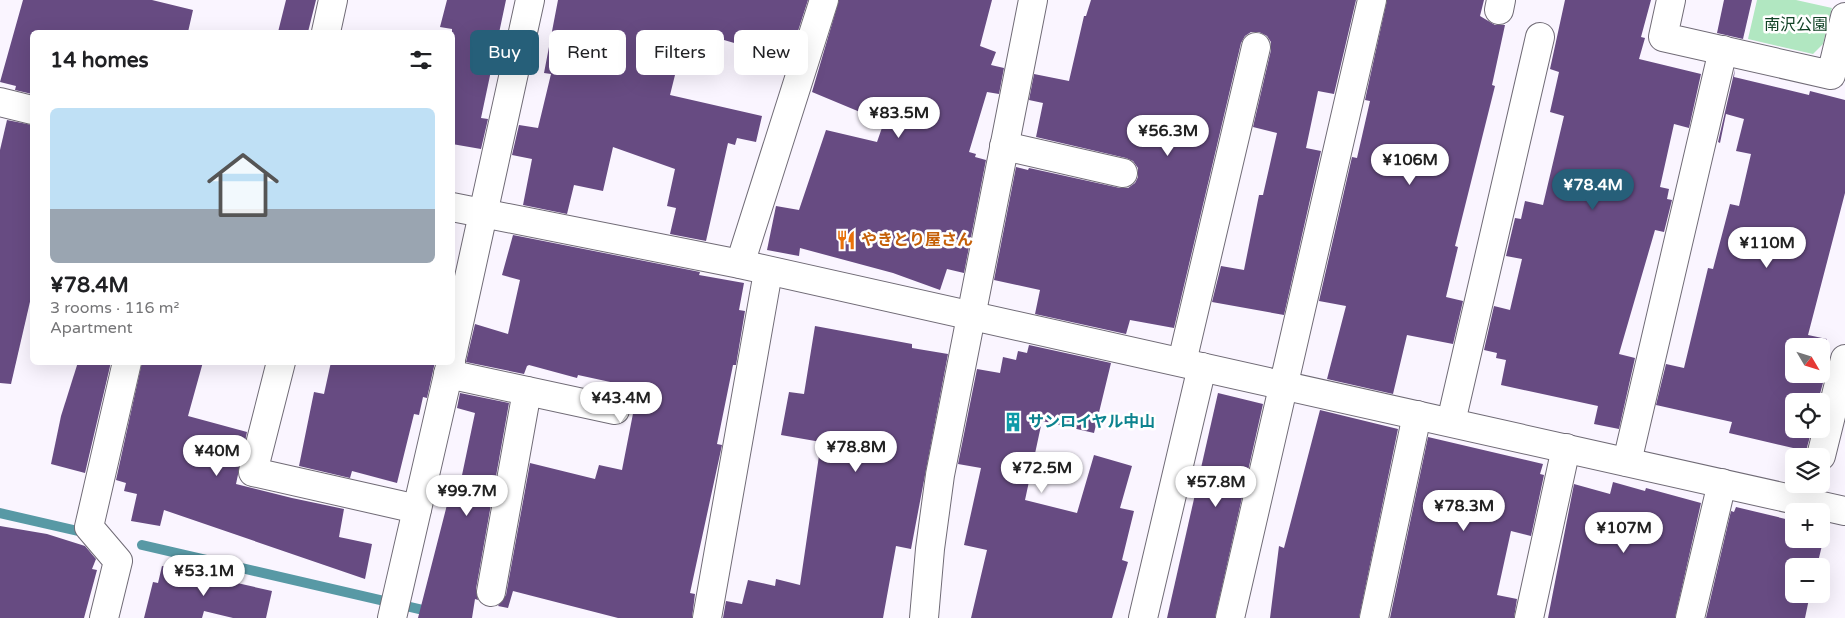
<!DOCTYPE html>
<meta charset="utf-8">
<style>
body{margin:0;font-family:"Varela Round","Noto Sans JP",sans-serif;background:#f6f6f6;color:#202124;height:100vh;display:flex;flex-direction:column;font-size:19px;white-space:nowrap}
*{box-sizing:border-box;margin:0}
p{font-size:16px;color:#757577}
.icon{flex:none;width:28px;height:28px;fill:none;stroke:currentColor;stroke-width:2;stroke-linecap:round;stroke-linejoin:round}
.map{position:relative;flex:1;overflow:hidden}
.side{position:absolute;left:30px;top:30px;width:425px;height:335px;display:flex;flex-direction:column;background:#fff;border-radius:8px;box-shadow:0 5px 20px #0002}
.side>*{flex:none}
.hud{position:absolute;left:470px;top:30px;width:475px;height:45px;display:flex;gap:10px}
.needle{width:32px;rotate:128deg}
.tools{position:absolute;left:1785px;top:338px;display:grid;gap:10px}
.tools a{display:grid;place-items:center;width:45px;height:45px;border-radius:8px;background:#fff;box-shadow:0 5px 20px #0002;font-size:25px}
.price{position:absolute;translate:-50% -42px;padding:0 11px;border-radius:18px;background:#fff;color:#222;font-size:16px;line-height:32px;filter:drop-shadow(0 1px 2px #0008)}
.price::after{content:'';position:absolute;left:50%;top:30px;width:15px;height:11px;margin-left:-8px;background:inherit;clip-path:polygon(0 0,100% 0,50% 100%)}
.price.current{background:#265f79;color:#fff}
ul{padding:0;list-style:none}
li{display:grid;align-content:center;gap:10px;height:265px;padding:0 20px}
li+li{border-top:1px solid #e0e0e0}
li span{display:grid;place-items:center;height:155px;border-radius:8px;color:#555}
li>.icon{margin-inline-start:auto}
span .icon{width:90px;height:90px;fill:#fffc;stroke-width:1}
li b{font-size:21px}
h2{display:flex;justify-content:space-between;align-items:center;height:60px;padding:0 20px;font-size:21px}
.tag{padding:0 18px;border-radius:8px;background:#fff;box-shadow:0 5px 20px #0002;font-size:18px;line-height:45px}
.tag.current{background:#265f79;color:#fff}
.map>svg:first-child{display:block}
.green{fill:#b1e7c1}
.lines{fill:none;stroke-linecap:round;stroke-linejoin:round}
.stream{stroke:#5899a5;stroke-width:10}
.building{fill:#674b82}
.minor-casing{stroke:#706b76;stroke-width:30}
.minor{stroke:#fff;stroke-width:28}
.labels{text-anchor:middle;dominant-baseline:central;stroke-width:5;stroke-linejoin:round;paint-order:stroke}
.park-label{font-size:16px;fill:#114326;stroke:#fff}
.food-label{font-size:16px;font-weight:bold;fill:#c56008;stroke:#fff;text-anchor:start}
.culture-label{font-size:16px;font-weight:bold;fill:#0d838f;stroke:#fff;text-anchor:start}
</style>
<div class="map">
<svg width="1845" height="618" viewBox="0 0 1845 618">
<rect width="100%" height="100%" fill="#faf5ff"/>
<polygon class="green" points="1757,0 1796,0 1832,8 1823,44 1813,54 1748,39"/>
<g class="lines">
<g class="stream">
<polyline points="0,513 78,531"/>
<polyline points="142,545 458,618"/>
</g>
</g>
<g class="building">
<polygon points="23,0 152,0 193,10 188,32 32,32 32,94 15,90 16,86 0,82"/>
<polygon points="286,0 316,0 308,32 278,32"/>
<polygon points="447,0 506,0 481,118 488,119 481,149 452,144 452,29 440,27"/>
<polygon points="558,0 808,0 789,59 707,35 702,47 684,39 670,95 762,116 756,142 737,138 735,145 728,143 706,241 670,234 676,208 667,206 675,169 613,147 603,191 574,185 567,214 523,205 532,159 512,155 519,125 538,128 551,74 544,73"/>
<polygon points="839,0 992,0 980,46 996,52 991,65 1004,68 999,94 987,92 969,152 976,154 975,157 986,160 964,273 947,269 940,290 893,273 800,248 799,256 767,250 776,206 799,210 826,130 877,142 884,122 812,92"/>
<polygon points="1091,0 1356,0 1334,94 1318,91 1306,148 1321,151 1284,315 1212,302 1221,266 1244,270 1259,195 1263,195 1277,133 1253,127 1271,50 1271,42 1267,36 1259,32 1251,32 1245,36 1241,43 1174,328 1130,320 1126,334 1035,314 1040,290 994,280 1016,167 1028,170 1029,168 1120,188 1128,188 1135,183 1138,177 1138,168 1133,161 1126,158 1036,137 1043,103 1029,100 1034,74 1069,81 1084,16 1086,16"/>
<polygon points="1387,0 1484,0 1480,16 1495,25 1505,25 1492,85 1495,86 1455,246 1458,247 1446,297 1463,301 1453,344 1407,335 1393,394 1327,379 1346,306 1319,301 1352,157 1357,158 1370,101 1365,100"/>
<polygon points="1565,0 1651,0 1641,37 1645,38 1639,59 1701,74 1689,128 1674,124 1660,187 1669,189 1667,199 1672,200 1664,232 1655,230 1619,354 1635,358 1619,429 1594,424 1598,406 1501,385 1506,360 1496,358 1497,353 1484,350 1494,306 1510,310 1522,259 1506,256 1515,218 1521,219 1525,201 1543,205 1564,116 1550,112 1559,72 1550,69"/>
<polygon points="1724,0 1752,0 1743,39 1717,33"/>
<polygon points="1735,69 1734,77 1809,95 1810,91 1845,100 1845,193 1808,335 1827,339 1821,365 1821,346 1794,346 1794,374 1826,372 1818,401 1794,401 1794,429 1812,429 1806,451 1729,433 1732,422 1656,405 1666,364 1684,368 1708,268 1713,269 1730,204 1739,206 1751,154 1736,151 1744,119 1726,114 1720,143 1718,142"/>
<polygon points="7,120 32,125 32,293 11,384 0,383 0,150"/>
<polygon points="513,235 700,272 699,275 744,283 739,310 745,311 736,365 733,365 717,444 722,445 690,593 695,594 692,618 618,618 513,591 508,608 498,606 506,595 530,463 595,479 599,465 622,470 638,388 578,375 577,378 529,365 527,366 524,374 466,362 475,324 508,334 520,280 502,275"/>
<polygon points="815,326 912,344 912,348 948,354 911,549 896,546 883,618 723,618 726,601 742,604 748,580 775,586 776,579 800,585 821,442 781,435 789,392 804,394"/>
<polygon points="1029,345 1111,363 1094,433 1042,421 1025,500 1077,513 1094,455 1132,466 1120,508 1134,511 1122,560 1128,562 1112,618 971,618 987,550 964,545 981,468 958,464 977,369 1000,373 1003,357 1016,360 1018,351 1027,353"/>
<polygon points="78,362 111,362 85,473 51,464 61,416"/>
<polygon points="142,362 203,362 188,416 247,432 236,484 292,498 344,509 339,537 372,544 365,579 164,510 160,526 131,521 137,494 124,491 126,483 116,480"/>
<polygon points="331,362 435,362 427,398 423,397 419,415 414,414 397,483 352,471 350,478 299,466 314,392 324,394"/>
<polygon points="460,393 509,403 476,589 478,600 475,599 472,618 418,618 449,497 457,499 475,413 457,408"/>
<polygon points="1218,393 1263,404 1215,618 1167,618"/>
<polygon points="1320,410 1398,429 1359,618 1270,618 1279,546 1284,548"/>
<polygon points="1428,437 1543,464 1540,474 1544,475 1531,536 1511,531 1497,595 1517,599 1514,618 1390,618"/>
<polygon points="1613,482 1645,491 1646,488 1701,503 1675,618 1548,618 1574,484 1610,494"/>
<polygon points="1736,507 1794,521 1794,539 1821,539 1821,527 1826,529 1817,566 1794,566 1794,594 1810,594 1805,618 1706,618 1731,511 1734,512"/>
<polygon points="0,526 47,534 85,546 96,559 92,569 97,570 84,618 0,618"/>
<polygon points="162,566 272,591 266,618 233,618 204,611 202,618 144,618 153,582 158,583"/>
</g>
<g class="lines">
<defs>
<g id="minor">
<polyline points="1671,0 1663,37 1831,75 1845,17"/>
<polyline points="1499,10 1501,0"/>
<polyline points="326,32 333,0"/>
<polyline points="0,102 32,110"/>
<polyline points="1004,146 1123,173"/>
<polyline points="452,207 740,264 1845,511"/>
<polyline points="740,264 824,0"/>
<polyline points="452,355 530,0"/>
<polyline points="281,362 253,472 417,509"/>
<polyline points="1182,362 1256,47"/>
<polyline points="448,374 615,410"/>
<polyline points="1451,422 1540,37"/>
<polyline points="1821,456 1845,359"/>
<polyline points="1627,462 1723,50"/>
<polyline points="491,592 527,391"/>
<polyline points="104,618 118,561 89,527 127,362"/>
<polyline points="392,618 451,362"/>
<polyline points="707,618 768,272"/>
<polyline points="924,618 930,549 940,475 1033,0"/>
<polyline points="1143,618 1202,367"/>
<polyline points="1230,618 1372,0"/>
<polyline points="1374,618 1417,415"/>
<polyline points="1529,618 1566,448"/>
<polyline points="1690,618 1722,483"/>
</g>
</defs>
<use href="#minor" class="minor-casing"/>
<use href="#minor" class="minor"/>
</g>
<defs>
<symbol id="restaurant-bare" viewBox="-9 -9 18 18"><path d="M-5-6h1v4h1v-4h1v4h1v-4h1v5L-1.5 .5V6h-2V.5L-5-1ZM5-6V6H3V1.5H1.5Q1.5-4 5-6Z" fill="#e8710a" stroke="#fff" stroke-width="2.5" paint-order="stroke"/></symbol>
<symbol id="building-bare" viewBox="-9 -9 18 18"><path d="M-4-6H4V6H1V3H-1V6H-4ZM-2.5-4.3h1.7v1.8h-1.7ZM.8-4.3h1.7v1.8H.8ZM-2.5-1h1.7V.8h-1.7ZM.8-1h1.7V.8H.8Z" fill="#0f9aa8" stroke="#fff" stroke-width="2.5" paint-order="stroke"/></symbol>
</defs>
<g fill-rule="evenodd">
<use href="#restaurant-bare" x="832" y="226" width="28" height="28"/>
<use href="#building-bare" x="999" y="408" width="28" height="28"/>
</g>
<g class="labels">
<g class="park-label">
<text x="1796" y="25">南沢公園</text>
</g>
<g class="food-label">
<text x="861" y="240">やきとり屋さん</text>
</g>
<g class="culture-label">
<text x="1028" y="422">サンロイヤル中山</text>
</g>
</g>
</svg>
<div class="tools">
<a><svg class="needle" viewBox="-14 -14 28 28"><path d="M0-13l5 13h-10z" fill="#e53935"/><path d="M0 13l5-13h-10z" fill="#757577"/></svg></a>
<a><svg class="icon" aria-label="locate" viewBox="0 0 24 24"><circle cx="12" cy="12" r="6"/><path d="M12 2v4M12 18v4M2 12h4M18 12h4"/></svg></a>
<a><svg class="icon" aria-label="layers" viewBox="0 0 24 24"><path d="M12 4l9 5-9 5-9-5zM3 14l9 5 9-5"/></svg></a>
<a>+</a>
<a>−</a>
</div>
<b class="price" style="left:899px;top:139px">¥83.5M</b>
<b class="price" style="left:1168px;top:157px">¥56.3M</b>
<b class="price" style="left:1410px;top:186px">¥106M</b>
<b class="price current" style="left:1593px;top:211px">¥78.4M</b>
<b class="price" style="left:1767px;top:269px">¥110M</b>
<b class="price" style="left:621px;top:424px">¥43.4M</b>
<b class="price" style="left:856px;top:473px">¥78.8M</b>
<b class="price" style="left:217px;top:477px">¥40M</b>
<b class="price" style="left:1042px;top:494px">¥72.5M</b>
<b class="price" style="left:1216px;top:508px">¥57.8M</b>
<b class="price" style="left:467px;top:517px">¥99.7M</b>
<b class="price" style="left:1464px;top:532px">¥78.3M</b>
<b class="price" style="left:1624px;top:554px">¥107M</b>
<b class="price" style="left:204px;top:597px">¥53.1M</b>
<div class="hud">
<a class="tag current">Buy</a>
<a class="tag">Rent</a>
<a class="tag">Filters</a>
<a class="tag">New</a>
</div>
<section class="side">
<h2>14 homes<svg class="icon" aria-label="filters" viewBox="0 0 24 24"><path d="M4 7h16M4 17h16"/><circle cx="9" cy="7" r="2"/><circle cx="15" cy="17" r="2"/></svg></h2>
<ul>
<li><span style="background:linear-gradient(#bfe0f5 65%,#9aa5b1 0)"><svg class="icon" aria-label="home" viewBox="0 0 24 24"><path d="M3 11l9-7 9 7M6 9v11h12V9"/></svg></span><div><b>¥78.4M</b><p>3 rooms · 116 m²</p><p>Apartment</p></div></li>
</ul>
</section>
</div>
